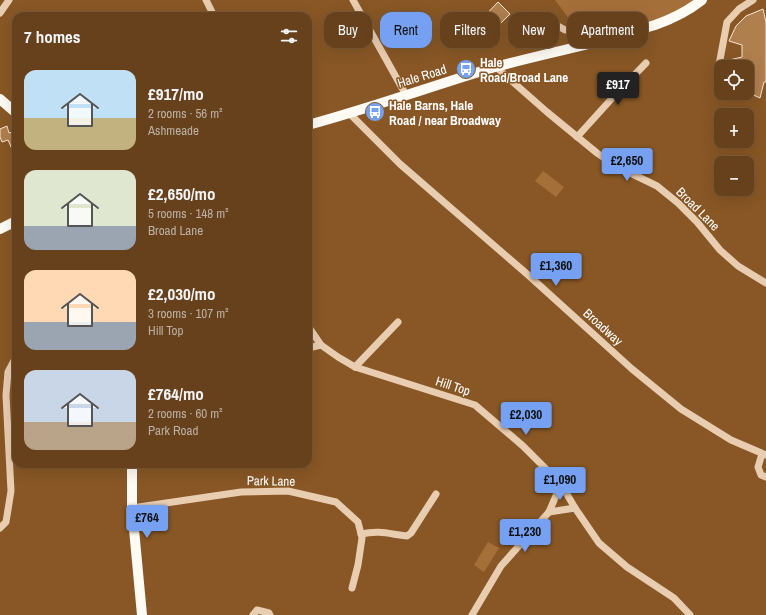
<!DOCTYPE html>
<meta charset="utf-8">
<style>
body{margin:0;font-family:"Archivo Narrow",sans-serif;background:#6c4825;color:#f1f3f6;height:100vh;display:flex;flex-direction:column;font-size:15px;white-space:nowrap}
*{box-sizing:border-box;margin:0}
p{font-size:13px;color:#bcafa3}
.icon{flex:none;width:22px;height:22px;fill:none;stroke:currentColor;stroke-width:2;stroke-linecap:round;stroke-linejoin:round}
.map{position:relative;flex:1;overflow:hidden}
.details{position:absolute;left:12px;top:12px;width:300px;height:456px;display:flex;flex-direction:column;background:#66411c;border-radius:12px;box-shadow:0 4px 16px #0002,0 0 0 1px #795a3b}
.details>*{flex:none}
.banner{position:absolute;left:324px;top:12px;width:380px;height:36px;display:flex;gap:8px}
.controls{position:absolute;left:714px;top:60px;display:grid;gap:8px}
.controls a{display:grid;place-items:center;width:40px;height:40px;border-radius:8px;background:#66411c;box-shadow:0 4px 16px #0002,0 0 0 1px #795a3b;font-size:20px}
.price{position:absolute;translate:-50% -34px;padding:0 9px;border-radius:4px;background:#76a1f2;color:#111;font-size:13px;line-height:26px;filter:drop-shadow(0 1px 2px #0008)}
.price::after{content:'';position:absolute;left:50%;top:24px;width:12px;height:9px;margin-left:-6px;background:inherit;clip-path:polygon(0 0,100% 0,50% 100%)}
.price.active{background:#222;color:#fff}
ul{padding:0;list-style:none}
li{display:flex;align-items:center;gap:12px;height:100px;padding:0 12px}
li span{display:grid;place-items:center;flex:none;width:112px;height:80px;border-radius:12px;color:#555}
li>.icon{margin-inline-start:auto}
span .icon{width:48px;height:48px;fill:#fffc;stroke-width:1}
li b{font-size:17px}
h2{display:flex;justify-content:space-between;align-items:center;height:48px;padding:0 12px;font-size:17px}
.pill{padding:0 14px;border-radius:12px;background:#66411c;box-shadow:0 4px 16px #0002,0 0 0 1px #795a3b;font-size:14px;line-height:36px}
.pill.active{background:#76a1f2;color:#111}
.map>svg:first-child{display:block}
.green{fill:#a56f3a}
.building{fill:#b07f4e;stroke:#f7e6d5}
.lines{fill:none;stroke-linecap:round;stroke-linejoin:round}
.minor{stroke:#e9cdb1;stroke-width:7}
.major{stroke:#fefaf4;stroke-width:10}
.labels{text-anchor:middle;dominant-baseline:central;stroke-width:3;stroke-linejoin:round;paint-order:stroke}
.poi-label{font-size:13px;font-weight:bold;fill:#fff;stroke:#885725;text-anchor:start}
.street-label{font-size:13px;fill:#fff;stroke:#885725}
</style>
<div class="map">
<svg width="766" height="615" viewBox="0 0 766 615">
<rect width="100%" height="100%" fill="#885725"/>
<g class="green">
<polygon points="555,0 702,0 688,11 588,44"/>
<polygon points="543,171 564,187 556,197 535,181"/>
<polygon points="488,542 499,548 484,572 474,565"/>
</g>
<g class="building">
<polygon points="498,2 510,14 491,33 479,22"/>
<polygon points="763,9 766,22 766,82 764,82 760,98 747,92 747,67 727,67 725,61 742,57 742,45 729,41 736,26 746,16"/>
<polygon points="7,126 9,133 15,131 16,135 16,158 8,140 2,142 0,137 0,129"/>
</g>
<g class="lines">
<g class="minor">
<polyline points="206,0 214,16"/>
<polyline points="353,0 406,95"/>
<polyline points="0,13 9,0"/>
<polyline points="558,26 565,30 572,30 615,18 621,34"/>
<polyline points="719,65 727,22 739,9 753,0"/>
<polyline points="496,67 547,112 597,153 614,165 657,186 678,203 697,222 720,250 738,266 766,283"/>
<polyline points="350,114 400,164 527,274 632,369 681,409 731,440 766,455"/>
<polyline points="577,137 615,95 646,63"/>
<polyline points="308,326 321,345 338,357 355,367 475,405 523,446 561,484 575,508 599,543 627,567 674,598 690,615"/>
<polyline points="308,348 321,345"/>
<polyline points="355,367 398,322"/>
<polyline points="762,454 758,467 761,475 766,477"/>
<polyline points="132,508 241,492 288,491 336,502 358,522 362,538 358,565 352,588"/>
<polyline points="549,512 575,508"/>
<polyline points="0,528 6,522 11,491 6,395 8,372 16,357"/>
<path d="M 361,534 C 380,530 389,534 407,536 L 411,533 L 436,494"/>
<polyline points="253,615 257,610 269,613 270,615"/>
<polyline points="472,615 501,566 549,512 561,484"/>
</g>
<g class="major">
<polyline points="0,99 16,113"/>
<path d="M 308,125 C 371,108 432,86 495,67 C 532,57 570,49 608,39 C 623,33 639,30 655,25 C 672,19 688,11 702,0"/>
<polyline points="0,229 16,221"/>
<polyline points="132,464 132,508 142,615"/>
</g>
</g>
<defs>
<symbol id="bus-disc" viewBox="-11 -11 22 22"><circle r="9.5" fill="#76a1f2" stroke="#885725"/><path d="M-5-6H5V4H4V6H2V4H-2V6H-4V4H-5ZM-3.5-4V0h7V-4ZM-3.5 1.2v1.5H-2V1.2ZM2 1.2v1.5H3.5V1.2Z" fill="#fff"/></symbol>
</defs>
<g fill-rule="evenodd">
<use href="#bus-disc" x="455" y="58" width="22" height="22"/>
<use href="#bus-disc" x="364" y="101" width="22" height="22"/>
</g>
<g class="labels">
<g class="poi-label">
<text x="480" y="62">Hale<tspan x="480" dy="15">Road/Broad Lane</tspan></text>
<text x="389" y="105">Hale Barns, Hale<tspan x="389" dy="15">Road / near Broadway</tspan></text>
</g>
<g class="street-label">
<text transform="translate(422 76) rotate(-17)">Hale Road</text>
<text transform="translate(698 209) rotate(45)">Broad Lane</text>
<text transform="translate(603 327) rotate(42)">Broadway</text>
<text transform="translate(453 386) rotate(18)">Hill Top</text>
<text transform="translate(271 481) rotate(1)">Park Lane</text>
</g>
</g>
</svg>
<div class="controls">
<a><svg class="icon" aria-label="locate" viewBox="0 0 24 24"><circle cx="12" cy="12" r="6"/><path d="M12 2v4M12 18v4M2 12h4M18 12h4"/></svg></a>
<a>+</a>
<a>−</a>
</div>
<b class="price active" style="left:618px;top:106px">£917</b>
<b class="price" style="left:627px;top:182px">£2,650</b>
<b class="price" style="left:556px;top:287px">£1,360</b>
<b class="price" style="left:526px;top:436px">£2,030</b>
<b class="price" style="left:560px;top:501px">£1,090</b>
<b class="price" style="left:147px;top:539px">£764</b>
<b class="price" style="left:525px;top:553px">£1,230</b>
<div class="banner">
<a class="pill">Buy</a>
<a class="pill active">Rent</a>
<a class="pill">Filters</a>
<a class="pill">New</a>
<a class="pill">Apartment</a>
</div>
<section class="details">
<h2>7 homes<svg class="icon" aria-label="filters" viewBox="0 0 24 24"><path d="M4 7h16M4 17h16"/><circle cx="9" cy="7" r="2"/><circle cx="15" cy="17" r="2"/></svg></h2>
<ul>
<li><span style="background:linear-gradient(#bfe0f5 60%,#c2b280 0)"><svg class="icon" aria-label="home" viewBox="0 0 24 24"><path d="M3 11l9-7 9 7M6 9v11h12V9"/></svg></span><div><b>£917/mo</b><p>2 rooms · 56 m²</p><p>Ashmeade</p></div></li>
<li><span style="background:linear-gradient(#dfe7d0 70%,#9aa5b1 0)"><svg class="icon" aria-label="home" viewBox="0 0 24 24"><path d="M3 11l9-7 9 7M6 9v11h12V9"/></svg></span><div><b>£2,650/mo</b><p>5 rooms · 148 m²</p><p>Broad Lane</p></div></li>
<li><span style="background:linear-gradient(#ffd9b3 65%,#9aa5b1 0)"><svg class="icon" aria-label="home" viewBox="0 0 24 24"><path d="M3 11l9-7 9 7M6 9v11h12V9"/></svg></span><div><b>£2,030/mo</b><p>3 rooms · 107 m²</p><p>Hill Top</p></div></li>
<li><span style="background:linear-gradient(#c9d6e8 65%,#b9a48a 0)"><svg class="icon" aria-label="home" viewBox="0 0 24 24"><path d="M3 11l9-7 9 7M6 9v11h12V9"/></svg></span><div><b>£764/mo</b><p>2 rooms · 60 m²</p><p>Park Road</p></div></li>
</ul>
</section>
</div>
